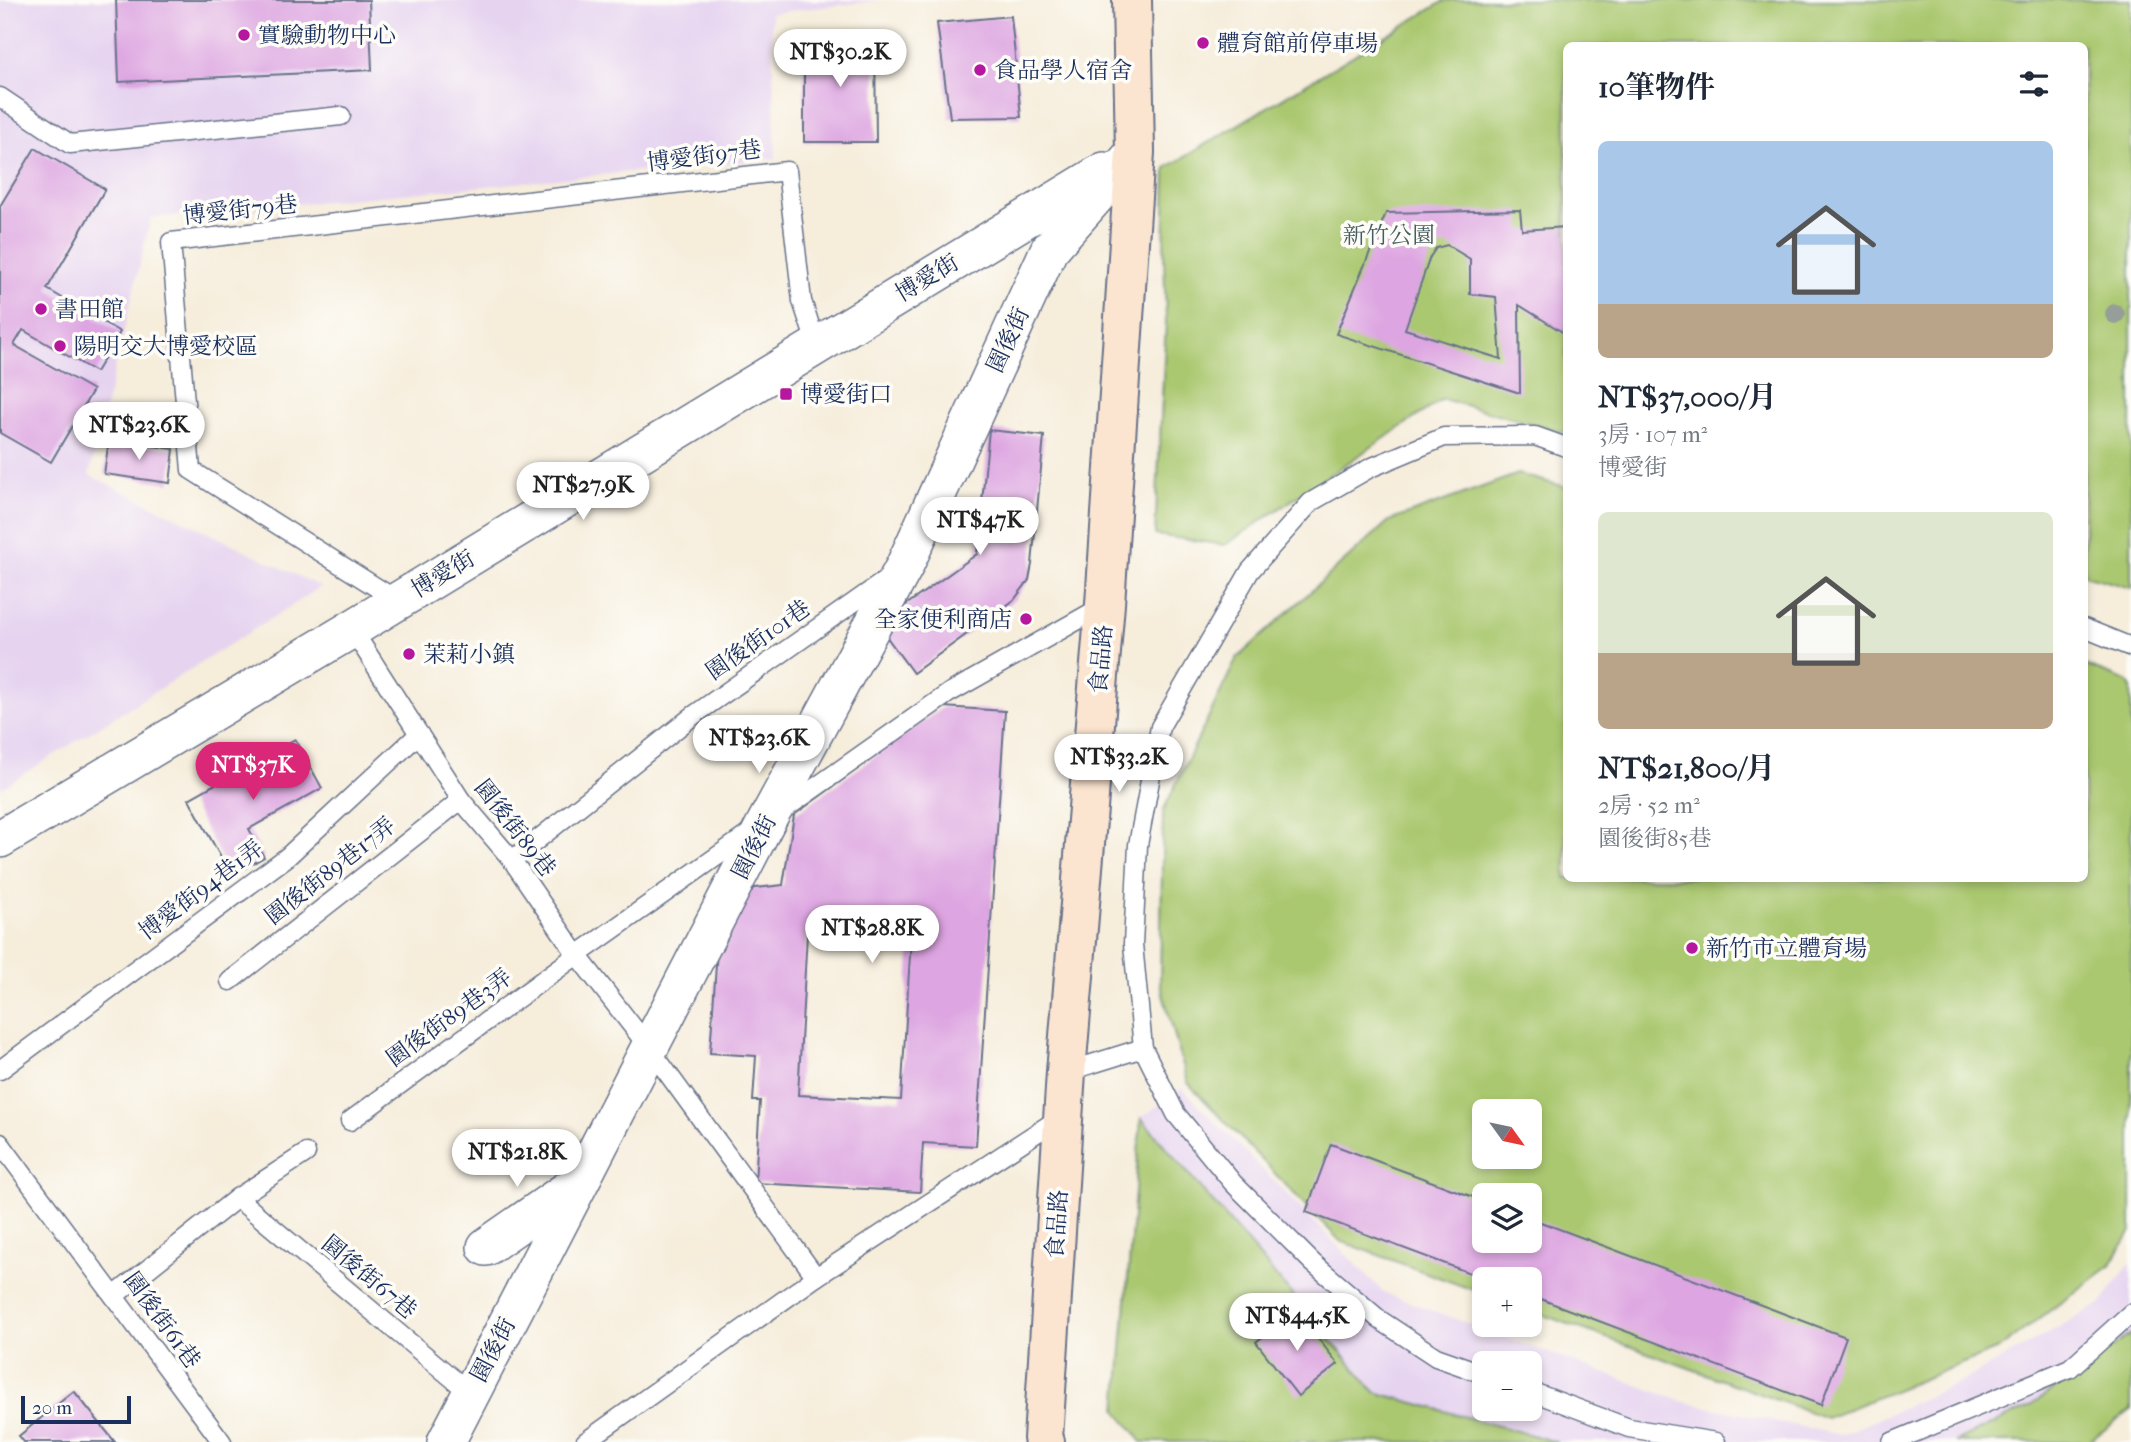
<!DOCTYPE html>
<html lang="zh-TW">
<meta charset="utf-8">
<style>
body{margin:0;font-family:"IM FELL French Canon","Noto Serif TC",serif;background:#f6f6f7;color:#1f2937;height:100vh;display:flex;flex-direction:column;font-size:26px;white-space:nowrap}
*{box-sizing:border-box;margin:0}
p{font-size:23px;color:#747a83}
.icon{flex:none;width:38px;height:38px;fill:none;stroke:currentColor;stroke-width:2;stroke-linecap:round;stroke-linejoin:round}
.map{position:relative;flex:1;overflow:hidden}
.drawer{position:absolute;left:1563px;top:42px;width:525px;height:840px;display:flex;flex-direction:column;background:#fff;border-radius:10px;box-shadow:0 4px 10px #0003}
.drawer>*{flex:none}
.needle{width:46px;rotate:123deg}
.buttons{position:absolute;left:1472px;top:1099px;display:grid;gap:14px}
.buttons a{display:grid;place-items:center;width:70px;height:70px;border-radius:10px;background:#fff;box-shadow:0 4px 10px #0003;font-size:35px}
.scale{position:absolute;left:21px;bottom:18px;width:110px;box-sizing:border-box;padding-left:7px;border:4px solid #1b2f5e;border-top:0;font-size:19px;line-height:24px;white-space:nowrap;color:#1b2f5e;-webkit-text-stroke:5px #fdfcf7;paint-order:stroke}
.price{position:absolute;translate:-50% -60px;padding:0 16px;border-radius:24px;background:#fff;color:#222;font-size:23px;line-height:46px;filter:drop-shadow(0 2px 4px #0008)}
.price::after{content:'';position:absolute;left:50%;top:42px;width:21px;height:16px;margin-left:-10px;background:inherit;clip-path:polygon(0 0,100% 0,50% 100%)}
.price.selected{background:#db2777;color:#fff}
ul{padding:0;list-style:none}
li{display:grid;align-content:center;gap:14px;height:371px;padding:0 35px}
li span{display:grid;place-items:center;height:217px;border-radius:10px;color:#555}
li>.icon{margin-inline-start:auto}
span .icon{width:126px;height:126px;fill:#fffc;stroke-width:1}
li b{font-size:30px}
h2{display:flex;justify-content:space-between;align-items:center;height:84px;padding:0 35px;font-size:30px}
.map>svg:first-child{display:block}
.built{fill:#e6d3f0;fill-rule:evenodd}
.green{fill:#aac870;stroke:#627c67;stroke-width:2;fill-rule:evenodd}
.building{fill:#dda5e1;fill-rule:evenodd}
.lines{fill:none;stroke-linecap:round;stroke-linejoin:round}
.lane-casing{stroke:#68728a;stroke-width:21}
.street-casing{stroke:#68728a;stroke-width:40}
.secondary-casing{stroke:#68728a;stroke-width:42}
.lane{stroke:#fff;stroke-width:18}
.street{stroke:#fff;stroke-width:37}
.secondary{stroke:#fce5d0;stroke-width:38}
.tree{fill:#959e99}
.poi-dot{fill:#b5179e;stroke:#fdfcf7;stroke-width:2.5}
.labels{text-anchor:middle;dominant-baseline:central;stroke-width:7;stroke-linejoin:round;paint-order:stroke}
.poi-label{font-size:23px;fill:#1b2f5e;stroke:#fdfcf7;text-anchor:start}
.street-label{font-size:23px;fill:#1b2f5e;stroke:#fdfcf7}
.park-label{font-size:23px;fill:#465d63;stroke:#fdfcf7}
</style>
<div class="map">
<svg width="2131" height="1442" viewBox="0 0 2131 1442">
<rect width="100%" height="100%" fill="#fdfcf7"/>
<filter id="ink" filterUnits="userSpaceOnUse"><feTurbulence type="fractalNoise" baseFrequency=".0143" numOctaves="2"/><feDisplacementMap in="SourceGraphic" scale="14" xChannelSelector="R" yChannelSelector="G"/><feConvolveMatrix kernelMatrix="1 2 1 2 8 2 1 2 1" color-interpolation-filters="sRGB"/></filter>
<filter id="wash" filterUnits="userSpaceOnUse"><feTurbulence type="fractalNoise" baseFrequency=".00686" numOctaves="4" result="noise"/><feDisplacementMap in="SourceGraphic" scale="28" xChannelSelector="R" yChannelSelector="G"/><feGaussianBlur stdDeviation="1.57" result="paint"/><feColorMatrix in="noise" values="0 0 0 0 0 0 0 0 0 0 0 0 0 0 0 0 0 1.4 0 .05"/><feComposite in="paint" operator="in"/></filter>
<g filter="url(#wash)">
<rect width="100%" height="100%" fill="#f6eddb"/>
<g class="built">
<polygon points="0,0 883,0 771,13 776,158 151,218 89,475 321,587 0,789"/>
<path d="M 1182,1088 L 1384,1293 L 1684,1402 L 1841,1435 L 1963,1381 L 2100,1304 L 2131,1262 L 2131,1334 L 2029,1407 L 1955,1442 L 1557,1442 L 1375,1392 L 1141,1118 ZM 1484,1363 L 1530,1363 L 1530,1409 L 1484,1409 Z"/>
</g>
<g class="green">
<polygon points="1446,0 2131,0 2131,588 2084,575 2084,46 1566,46 1566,433 1443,399 1225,545 1155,535 1166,322 1164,257 1166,168"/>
<path d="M 1518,474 L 1566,487 L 1566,878 L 2084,878 L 2084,665 L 2127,681 L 2131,688 L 2131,1231 L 2110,1266 L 1998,1349 L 1826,1418 L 1530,1310 L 1530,1279 L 1484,1279 L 1484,1294 L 1340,1241 L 1315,1215 L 1306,1212 L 1307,1207 L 1188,1083 L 1160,983 L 1163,811 L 1237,658 L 1389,521 ZM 1484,1111 L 1530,1111 L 1530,1157 L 1484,1157 ZM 1484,1195 L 1530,1195 L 1530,1241 L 1484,1241 Z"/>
<polygon points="1141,1118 1375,1392 1557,1442 1142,1442 1117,1410"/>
<polygon points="2131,1334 2131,1410 2088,1442 1955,1442 2029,1407"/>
</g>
<g id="blocks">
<g class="building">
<polygon points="116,0 369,0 372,70 119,82"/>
<polygon points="1011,16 1021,117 950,118 937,23"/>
<polygon points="875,36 876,142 804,142 804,37"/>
<polygon points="35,148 105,189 47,289 120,332 96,372 23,330 14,345 93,390 51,462 0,433 0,206"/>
<path d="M 1520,210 L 1522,230 L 1566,227 L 1566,325 L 1564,333 L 1519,305 L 1520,393 L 1336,334 L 1386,213 ZM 1447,245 L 1470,259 L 1470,294 L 1496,297 L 1501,359 L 1405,329 L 1430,257 L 1436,248 Z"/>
<polygon points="989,430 1044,436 1032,564 1029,580 1014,600 913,673 878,625 977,554"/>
<polygon points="109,440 174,449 170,483 104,474"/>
<path d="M 943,707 L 1005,711 L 976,1146 L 923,1143 L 920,1192 L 755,1183 L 760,1101 L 753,1101 L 756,1056 L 710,1053 L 717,950 L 746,889 L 783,885 L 794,815 ZM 807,934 L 911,939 L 901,1100 L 798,1095 Z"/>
<polygon points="295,739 322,788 249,829 264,857 231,876 189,799"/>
<polygon points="1331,1144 1484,1201 1484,1241 1530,1241 1530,1218 1846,1337 1821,1405 1530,1295 1530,1279 1486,1279 1306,1212"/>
<polygon points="1296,1310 1338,1364 1298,1396 1256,1342"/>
<polygon points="74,1391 115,1442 24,1442 19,1436"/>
</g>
</g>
</g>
<g filter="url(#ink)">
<use href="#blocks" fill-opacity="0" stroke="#68728a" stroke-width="2"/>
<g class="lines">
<defs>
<g id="lane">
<polyline points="0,97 70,144 341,116"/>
<polyline points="398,601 191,470 171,242 787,171 802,301 817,346"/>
<polyline points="2084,628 2131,647"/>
<polyline points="352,629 461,800 512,860 577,955 650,1049 816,1277"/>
<polyline points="782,811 949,693 1103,606"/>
<polyline points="512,860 694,715 890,577"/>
<polyline points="230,981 461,800"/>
<polyline points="0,1070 287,857 419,734"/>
<polyline points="1066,1072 1143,1048"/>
<polyline points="350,1121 577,955 750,833"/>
<polyline points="0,1143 222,1442"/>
<polyline points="237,1198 470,1393"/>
<polyline points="114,1296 237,1198 306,1153"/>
<polyline points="1484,1374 1436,1357 1380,1320 1313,1263 1233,1183 1176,1114 1143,1048 1133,944 1138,845 1160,727 1250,571 1311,502 1370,468 1444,437 1535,436 1566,447"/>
<polyline points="1530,1391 1629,1428 1716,1442"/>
<polyline points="585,1442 816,1277 1061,1117"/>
<polyline points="1892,1442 2070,1368 2131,1313"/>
</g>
<g id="street">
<polyline points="0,839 352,629 1104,171"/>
<polyline points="486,1247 579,1182"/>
<polyline points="446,1442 766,822 904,567 1049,250 1135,152"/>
</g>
<polyline id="secondary" points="1045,1442 1043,1439 1066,1072 1105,604 1135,152 1132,0"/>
</defs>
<use href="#lane" class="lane-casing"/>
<use href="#street" class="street-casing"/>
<use href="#secondary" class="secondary-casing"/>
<use href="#lane" class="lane"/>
<use href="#street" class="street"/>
<use href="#secondary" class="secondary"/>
</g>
<circle class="tree" cx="2115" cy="314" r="10"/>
</g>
<g class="poi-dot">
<circle cx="244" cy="35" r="7"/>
<circle cx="1203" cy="43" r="7"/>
<circle cx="980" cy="70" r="7"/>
<circle cx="41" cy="309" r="7"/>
<circle cx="60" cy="346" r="7"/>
<rect x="779" y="387" width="14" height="14" rx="3.5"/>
<circle cx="1026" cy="619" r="7"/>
<circle cx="409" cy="654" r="7"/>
<circle cx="1692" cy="948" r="7"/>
</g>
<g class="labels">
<g class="poi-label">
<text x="258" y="35">實驗動物中心</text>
<text x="1217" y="43">體育館前停車場</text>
<text x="994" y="70">食品學人宿舍</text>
<text x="55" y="309">書田館</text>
<text x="74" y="346">陽明交大博愛校區</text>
<text x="800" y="394">博愛街口</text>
<text x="1012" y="619" text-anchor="end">全家便利商店</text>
<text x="423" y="654">茉莉小鎮</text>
<text x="1706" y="948">新竹市立體育場</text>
</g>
<g class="street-label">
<text transform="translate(704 156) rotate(-7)">博愛街97巷</text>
<text transform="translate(240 210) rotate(-6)">博愛街79巷</text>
<text transform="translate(927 278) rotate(-31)">博愛街</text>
<text transform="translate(1008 340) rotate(-65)">園後街</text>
<text transform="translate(443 574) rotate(-31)">博愛街</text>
<text transform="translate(758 640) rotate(-35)">園後街101巷</text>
<text transform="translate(1101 659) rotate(-85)">食品路</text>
<text transform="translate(515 828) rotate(52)">園後街89巷</text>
<text transform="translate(754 847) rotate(-63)">園後街</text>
<text transform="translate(330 871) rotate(-38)">園後街89巷17弄</text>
<text transform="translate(201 890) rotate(-37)">博愛街94巷1弄</text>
<text transform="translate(449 1018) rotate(-36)">園後街89巷3弄</text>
<text transform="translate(1057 1224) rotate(-86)">食品路</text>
<text transform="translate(369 1277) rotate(40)">園後街67巷</text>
<text transform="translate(162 1320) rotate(54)">園後街61巷</text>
<text transform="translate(493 1350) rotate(-62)">園後街</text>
</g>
<g class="park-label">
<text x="1389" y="235">新竹公園</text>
</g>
</g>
</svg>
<div class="buttons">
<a><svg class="needle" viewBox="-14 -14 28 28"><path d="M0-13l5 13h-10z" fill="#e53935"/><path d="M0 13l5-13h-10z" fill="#747a83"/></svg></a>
<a><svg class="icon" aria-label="layers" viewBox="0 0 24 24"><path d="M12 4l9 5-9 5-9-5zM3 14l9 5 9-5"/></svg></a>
<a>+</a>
<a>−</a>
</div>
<div class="scale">20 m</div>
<b class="price" style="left:840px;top:89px">NT$30.2K</b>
<b class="price" style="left:139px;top:462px">NT$23.6K</b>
<b class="price" style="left:583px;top:522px">NT$27.9K</b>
<b class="price" style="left:980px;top:557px">NT$47K</b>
<b class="price" style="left:759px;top:775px">NT$23.6K</b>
<b class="price" style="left:1119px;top:794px">NT$33.2K</b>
<b class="price selected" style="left:253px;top:802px">NT$37K</b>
<b class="price" style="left:872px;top:965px">NT$28.8K</b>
<b class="price" style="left:517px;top:1189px">NT$21.8K</b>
<b class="price" style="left:1297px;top:1353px">NT$44.5K</b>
<section class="drawer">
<h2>10筆物件<svg class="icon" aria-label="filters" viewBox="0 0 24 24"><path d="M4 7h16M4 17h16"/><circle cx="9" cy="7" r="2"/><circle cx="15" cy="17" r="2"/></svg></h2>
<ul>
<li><span style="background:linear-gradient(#a9c7e8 75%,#b9a48a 0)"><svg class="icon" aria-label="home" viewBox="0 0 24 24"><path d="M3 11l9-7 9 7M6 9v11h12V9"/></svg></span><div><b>NT$37,000/月</b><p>3房 · 107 m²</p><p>博愛街</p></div></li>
<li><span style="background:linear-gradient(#dfe7d0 65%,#b9a48a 0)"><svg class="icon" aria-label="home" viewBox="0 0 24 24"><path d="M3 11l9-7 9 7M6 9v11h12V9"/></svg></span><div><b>NT$21,800/月</b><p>2房 · 52 m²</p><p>園後街85巷</p></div></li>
</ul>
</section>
</div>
